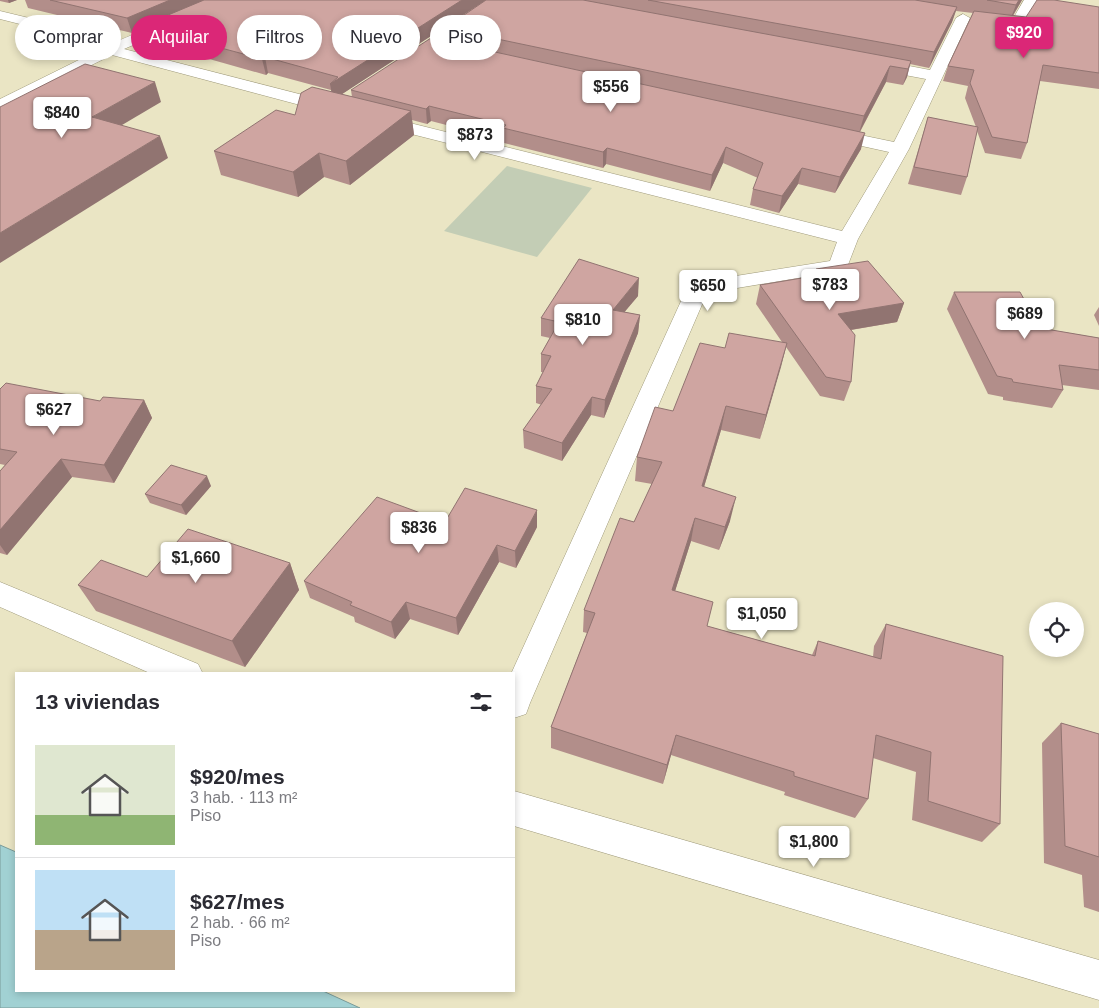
<!DOCTYPE html>
<html lang="es">
<meta charset="utf-8">
<style>
body{margin:0;font-family:Helvetica,sans-serif;background:#f2f2f3;color:#2b2b33;height:100vh;display:flex;flex-direction:column;font-size:19px;white-space:nowrap}
*{box-sizing:border-box;margin:0}
p{font-size:16px;color:#7c7c81}
.icon{flex:none;width:28px;height:28px;fill:none;stroke:currentColor;stroke-width:2;stroke-linecap:round;stroke-linejoin:round}
.map{position:relative;flex:1;overflow:hidden}
.panel{position:absolute;left:15px;top:672px;width:500px;height:320px;display:flex;flex-direction:column;background:#fff;border-radius:0px;box-shadow:0 2px 8px #0003}
.panel>*{flex:none}
.guide{position:absolute;left:15px;top:15px;width:500px;height:45px;display:flex;gap:10px}
.fabs{position:absolute;left:1029px;top:602px;display:grid;gap:10px}
.fabs a{display:grid;place-items:center;width:55px;height:55px;border-radius:50%;background:#fff;box-shadow:0 2px 8px #0003;font-size:25px}
.price{position:absolute;translate:-50% -42px;padding:0 11px;border-radius:5px;background:#fff;color:#222;font-size:16px;line-height:32px;filter:drop-shadow(0 1px 2px #0008)}
.price::after{content:'';position:absolute;left:50%;top:30px;width:15px;height:11px;margin-left:-8px;background:inherit;clip-path:polygon(0 0,100% 0,50% 100%)}
.price.on{background:#db2777;color:#fff}
ul{padding:0;list-style:none}
li{display:flex;align-items:center;gap:15px;height:125px;padding:0 20px}
li+li{border-top:1px solid #e1e1e2}
li span{display:grid;place-items:center;flex:none;width:140px;height:100px;border-radius:0px;color:#555}
li>.icon{margin-inline-start:auto}
span .icon{width:60px;height:60px;fill:#fffc;stroke-width:1}
li b{font-size:21px}
h2{display:flex;justify-content:space-between;align-items:center;height:60px;padding:0 20px;font-size:21px}
.chip{padding:0 18px;border-radius:22px;background:#fff;box-shadow:0 2px 8px #0003;font-size:18px;line-height:45px}
.chip.on{background:#db2777;color:#fff}
.map>svg:first-child{display:block}
.green{fill:#c3cdb5}
.water{fill:#a1d1d3;stroke:#7a9b99}
.lines{fill:none;stroke-linecap:round;stroke-linejoin:round}
.minor-casing{stroke:#9f9a7b;stroke-width:1}
.minor{fill:#fff;fill-rule:evenodd}
.wall{fill:#b28e8a}
.shaded-wall{fill:#917471}
.building{fill:#cfa5a1;stroke:#917471}
</style>
<div class="map">
<svg width="1099" height="1008" viewBox="0 0 1099 1008">
<rect width="100%" height="100%" fill="#eae5c4"/>
<polygon class="green" points="507,166 592,188 537,257 444,231"/>
<polygon class="water" points="0,845 16,852 16,991 323,991 360,1008 0,1008"/>
<g class="lines">
<defs>
<g id="minor">
<polygon points="214,0 233,0 231,3 124,49 342,105 344,109 342,113 330,113 112,55 0,110 0,99 107,46 0,19 0,11 120,40"/>
<polygon points="489,0 505,0 413,64 403,64 400,61 403,58"/>
<path d="M 1024,0 L 1038,0 L 1020,30 C 1011,32 988,29 982,22 L 989,18 L 1011,22 Z"/>
<polygon points="963,14 970,18 909,149 858,239 846,270 707,293 530,703 526,714 514,718 514,674 511,674 687,288 690,283 698,282 830,261 837,242 372,124 369,120 372,116 378,115 842,231 889,152 821,137 818,133 821,129 827,128 894,142 926,79 873,69 865,64 873,59 930,70 956,18"/>
<polygon points="0,582 198,664 203,674 152,674 0,607"/>
<polygon points="514,791 1099,960 1099,1000 514,826"/>
</g>
</defs>
<use href="#minor" class="minor-casing"/>
<use href="#minor" class="minor"/>
</g>
<g class="wall">
<polygon points="0,0 17,0 9,3 0,1"/>
<polygon points="25,0 486,0 342,94 352,97 351,90 446,42 445,28 486,0 1022,0 1013,16 1026,17 1099,7 1099,89 1040,81 1027,143 1021,159 985,153 977,131 967,177 961,195 908,184 928,117 976,127 965,98 968,86 943,81 948,66 973,13 956,11 952,22 929,68 910,64 907,77 903,85 886,82 860,132 861,149 835,193 798,184 779,213 750,205 753,189 758,178 723,163 710,191 606,164 603,168 504,143 504,140 431,121 427,124 412,120 414,135 350,185 324,177 298,197 221,175 214,151 295,115 331,91 331,90 268,73 266,75 174,49 171,42 154,38 150,25 132,33 28,8"/>
<polygon points="816,269 904,303 897,322 851,330 851,382 844,401 820,396 786,347 760,439 721,430 704,487 730,521 719,550 691,541 675,591 707,626 812,655 818,641 873,657 874,646 886,624 1000,824 982,842 912,820 916,772 873,758 868,799 855,818 784,795 785,792 671,755 663,784 551,748 551,727 587,633 583,632 584,610 634,522 652,484 635,481 637,457 673,411 725,348 782,342 756,304 760,285 814,276"/>
<polygon points="954,292 1040,328 1099,338 1099,390 1062,385 1063,390 1052,408 1003,400 1003,397 988,394 947,309"/>
<polygon points="638,296 624,312 640,315 638,333 604,418 591,415 562,461 524,448 523,430 542,405 536,403 536,386 543,372 541,372 541,354 550,338 541,336 541,318"/>
<polygon points="1099,307 1099,326 1094,315"/>
<polygon points="0,389 100,401 144,400 152,418 114,483 72,477 7,555 0,553 0,471 5,465 0,464"/>
<polygon points="211,486 186,515 150,503 145,494"/>
<polygon points="445,522 537,527 516,568 499,562 458,635 410,619 395,639 355,622 354,617 310,598 304,581"/>
<polygon points="290,563 299,590 245,667 96,611 78,585"/>
<polygon points="1061,723 1099,734 1099,912 1084,907 1082,875 1044,863 1042,743"/>
</g>
<g class="shaded-wall">
<polygon points="8,0 17,0 9,3"/>
<polygon points="170,0 209,0 149,23 150,25 132,33 127,18"/>
<polygon points="462,0 486,0 333,100 330,84"/>
<polygon points="1019,0 1022,0 1010,20 1016,5"/>
<polygon points="957,7 952,22 929,68 934,52"/>
<polygon points="265,57 268,73 266,75 262,59"/>
<polygon points="911,61 907,77 903,85 908,69"/>
<polygon points="890,66 886,82 859,133 864,116"/>
<polygon points="155,82 161,102 100,138 92,117"/>
<polygon points="429,106 431,121 427,124 426,109"/>
<polygon points="411,111 414,135 350,185 346,161"/>
<polygon points="865,133 861,149 835,193 840,177"/>
<polygon points="160,136 168,158 0,263 0,233"/>
<polygon points="726,147 723,163 710,191 712,175"/>
<polygon points="607,148 606,164 603,168 603,152"/>
<polygon points="319,153 324,177 298,197 293,172"/>
<polygon points="802,168 798,184 779,213 782,196"/>
<polygon points="639,278 638,296 612,327 613,310"/>
<polygon points="904,303 897,322 832,333 838,314"/>
<polygon points="640,315 638,333 604,418 605,400"/>
<polygon points="787,343 781,367 760,439 766,415"/>
<polygon points="592,397 591,415 562,461 562,443"/>
<polygon points="144,400 152,418 114,483 104,465"/>
<polygon points="726,406 721,430 697,510 702,486"/>
<polygon points="61,459 72,477 7,555 0,545 0,530"/>
<polygon points="207,476 211,486 186,515 181,505"/>
<polygon points="736,497 730,521 719,550 725,527"/>
<polygon points="537,510 537,527 516,568 515,551"/>
<polygon points="695,518 691,541 668,613 672,590"/>
<polygon points="497,545 499,562 458,635 456,618"/>
<polygon points="290,563 299,590 245,667 232,641"/>
<polygon points="406,602 410,619 395,639 391,622"/>
<polygon points="676,735 671,755 663,784 667,765"/>
</g>
<g class="building">
<polygon points="50,0 170,0 127,18"/>
<polygon points="204,0 462,0 330,84 338,77 265,57 262,59 169,34 179,29 149,23"/>
<polygon points="486,0 583,0 911,61 908,69 890,66 864,116 445,28"/>
<polygon points="648,0 915,0 957,7 934,52"/>
<polygon points="987,0 1019,0 1016,5"/>
<polygon points="1037,0 1054,0 1099,7 1099,73 1043,65 1027,143 992,137 970,83 974,70 948,66 974,11 1026,17"/>
<polygon points="431,38 865,133 840,177 802,168 782,196 753,189 763,163 726,147 712,175 607,148 603,152 503,128 506,125 429,106 426,109 351,90"/>
<polygon points="85,64 155,82 92,117 160,136 0,233 0,107"/>
<polygon points="312,87 411,111 346,161 319,153 293,172 214,151 276,110 295,115 301,93"/>
<polygon points="928,117 978,127 967,177 914,167"/>
<polygon points="579,259 639,278 613,310 640,315 605,400 592,397 562,443 523,430 552,389 536,386 551,356 541,354 559,322 541,318"/>
<polygon points="868,261 904,303 838,314 855,335 851,382 826,377 760,285 820,275 816,269"/>
<polygon points="954,292 1020,292 1040,328 1099,338 1099,370 1059,365 1063,390 1013,382 1012,379 997,376"/>
<polygon points="729,333 787,343 766,415 726,406 702,486 736,497 725,527 695,518 672,590 713,602 707,626 815,656 818,641 881,659 886,624 1003,656 1000,824 928,801 931,752 876,735 868,799 794,776 794,772 676,735 667,765 551,727 595,613 584,610 620,518 634,522 662,462 637,457 655,407 673,411 700,343 725,348"/>
<polygon points="6,383 100,401 103,397 144,400 104,465 61,459 0,530 0,471 17,452 0,449 0,389"/>
<polygon points="171,465 207,476 181,505 145,494"/>
<polygon points="465,488 537,510 515,551 497,545 456,618 406,602 391,622 350,605 352,602 304,581 377,497 445,522"/>
<polygon points="188,529 290,563 232,641 78,585 101,560 147,577"/>
<polygon points="1061,723 1099,734 1099,857 1065,846"/>
</g>
</svg>
<div class="fabs">
<a><svg class="icon" aria-label="locate" viewBox="0 0 24 24"><circle cx="12" cy="12" r="6"/><path d="M12 2v4M12 18v4M2 12h4M18 12h4"/></svg></a>
</div>
<b class="price on" style="left:1024px;top:59px">$920</b>
<b class="price" style="left:611px;top:113px">$556</b>
<b class="price" style="left:62px;top:139px">$840</b>
<b class="price" style="left:475px;top:161px">$873</b>
<b class="price" style="left:830px;top:311px">$783</b>
<b class="price" style="left:708px;top:312px">$650</b>
<b class="price" style="left:1025px;top:340px">$689</b>
<b class="price" style="left:583px;top:346px">$810</b>
<b class="price" style="left:54px;top:436px">$627</b>
<b class="price" style="left:419px;top:554px">$836</b>
<b class="price" style="left:196px;top:584px">$1,660</b>
<b class="price" style="left:762px;top:640px">$1,050</b>
<b class="price" style="left:814px;top:868px">$1,800</b>
<div class="guide">
<a class="chip">Comprar</a>
<a class="chip on">Alquilar</a>
<a class="chip">Filtros</a>
<a class="chip">Nuevo</a>
<a class="chip">Piso</a>
</div>
<section class="panel">
<h2>13 viviendas<svg class="icon" aria-label="filters" viewBox="0 0 24 24"><path d="M4 7h16M4 17h16"/><circle cx="9" cy="7" r="2"/><circle cx="15" cy="17" r="2"/></svg></h2>
<ul>
<li><span style="background:linear-gradient(#dfe7d0 70%,#8fb573 0)"><svg class="icon" aria-label="home" viewBox="0 0 24 24"><path d="M3 11l9-7 9 7M6 9v11h12V9"/></svg></span><div><b>$920/mes</b><p>3 hab. · 113 m²</p><p>Piso</p></div></li>
<li><span style="background:linear-gradient(#bfe0f5 60%,#b9a48a 0)"><svg class="icon" aria-label="home" viewBox="0 0 24 24"><path d="M3 11l9-7 9 7M6 9v11h12V9"/></svg></span><div><b>$627/mes</b><p>2 hab. · 66 m²</p><p>Piso</p></div></li>
</ul>
</section>
</div>
